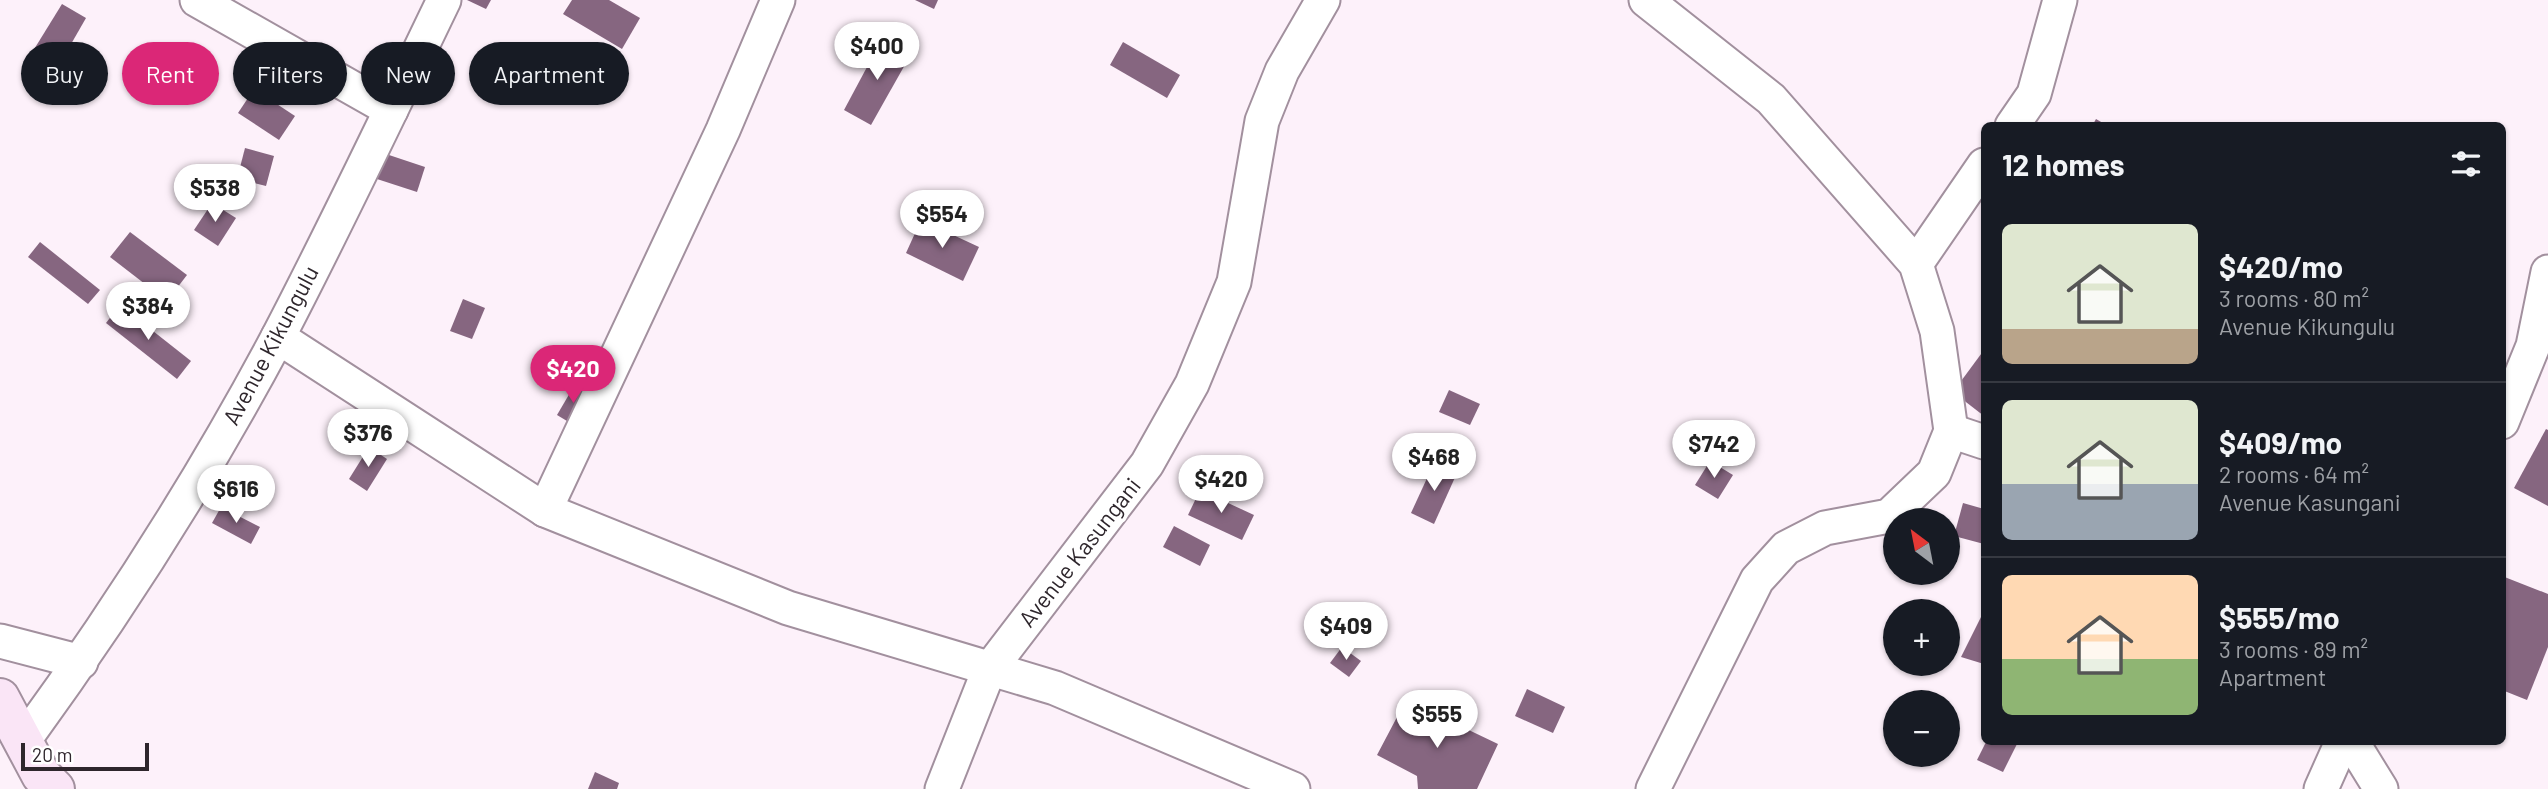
<!DOCTYPE html>
<meta charset="utf-8">
<style>
body{margin:0;font-family:Barlow,sans-serif;background:#242831;color:#f1f3f6;height:100vh;display:flex;flex-direction:column;font-size:26px;white-space:nowrap}
*{box-sizing:border-box;margin:0}
p{font-size:23px;color:#9ea1a6}
.icon{flex:none;width:38px;height:38px;fill:none;stroke:currentColor;stroke-width:2;stroke-linecap:round;stroke-linejoin:round}
.map{position:relative;flex:1;overflow:hidden}
.side{position:absolute;left:1981px;top:122px;width:525px;height:623px;display:flex;flex-direction:column;background:#171b24;border-radius:10px;box-shadow:0 2px 5px #0004}
.side>*{flex:none}
.guide{position:absolute;left:21px;top:42px;width:665px;height:63px;display:flex;gap:14px}
.needle{width:46px;rotate:328deg}
.fabs{position:absolute;left:1883px;top:508px;display:grid;gap:14px}
.fabs a{display:grid;place-items:center;width:77px;height:77px;border-radius:50%;background:#171b24;box-shadow:0 2px 5px #0004;font-size:35px}
.scale{position:absolute;left:21px;bottom:18px;width:128px;box-sizing:border-box;padding-left:7px;border:4px solid #2e262c;border-top:0;font-size:19px;line-height:24px;white-space:nowrap;color:#2e262c;-webkit-text-stroke:5px #fff;paint-order:stroke}
.price{position:absolute;translate:-50% -60px;padding:0 16px;border-radius:24px;background:#fff;color:#222;font-size:23px;line-height:46px;filter:drop-shadow(0 2px 4px #0008)}
.price::after{content:'';position:absolute;left:50%;top:42px;width:21px;height:16px;margin-left:-10px;background:inherit;clip-path:polygon(0 0,100% 0,50% 100%)}
.price.on{background:#db2777;color:#fff}
ul{padding:0;list-style:none}
li{display:flex;align-items:center;gap:21px;height:175px;padding:0 21px}
li+li{border-top:2px solid #363941}
li span{display:grid;place-items:center;flex:none;width:196px;height:140px;border-radius:10px;color:#555}
li>.icon{margin-inline-start:auto}
span .icon{width:84px;height:84px;fill:#fffc;stroke-width:1}
li b{font-size:30px}
h2{display:flex;justify-content:space-between;align-items:center;height:84px;padding:0 21px;font-size:30px}
.pill{padding:0 24px;border-radius:32px;background:#171b24;box-shadow:0 2px 5px #0004;font-size:24px;line-height:63px}
.pill.on{background:#db2777;color:#fff}
.map>svg:first-child{display:block}
.building{fill:#866680}
.lines{fill:none;stroke-linecap:round;stroke-linejoin:round}
.street-casing{stroke:#a2909e;stroke-width:37}
.secondary-casing{stroke:#a2909e;stroke-width:42}
.street{stroke:#fff;stroke-width:33}
.secondary{stroke:#fae5f6;stroke-width:38}
.labels{text-anchor:middle;dominant-baseline:central;stroke-width:7;stroke-linejoin:round;paint-order:stroke}
.street-label{font-size:23px;fill:#2e262c;stroke:#fff}
</style>
<div class="map">
<svg width="2548" height="789" viewBox="0 0 2548 789">
<rect width="100%" height="100%" fill="#fdf1fa"/>
<g class="building">
<polygon points="467,0 491,0 486,9"/>
<polygon points="572,0 609,0 640,18 622,49 563,14"/>
<polygon points="915,0 938,0 934,9"/>
<polygon points="62,4 86,18 59,65 33,51"/>
<polygon points="882,39 911,54 871,125 844,110"/>
<polygon points="1123,42 1180,75 1167,98 1110,65"/>
<polygon points="167,47 190,59 169,101 146,90"/>
<polygon points="254,89 295,116 279,140 238,113"/>
<polygon points="2096,119 2108,126 2092,126"/>
<polygon points="245,148 274,156 266,186 237,179"/>
<polygon points="386,154 425,167 417,192 377,179"/>
<polygon points="212,203 236,218 218,246 194,230"/>
<polygon points="921,220 979,247 963,281 906,253"/>
<polygon points="130,232 187,275 167,301 110,257"/>
<polygon points="40,242 100,290 88,304 28,257"/>
<polygon points="463,299 485,308 472,339 450,331"/>
<polygon points="120,305 191,361 177,379 106,323"/>
<polygon points="1984,350 1984,416 1953,392"/>
<polygon points="574,386 589,395 572,424 557,415"/>
<polygon points="1449,390 1480,404 1470,425 1439,412"/>
<polygon points="2546,429 2548,430 2548,506 2514,488"/>
<polygon points="369,447 387,459 367,491 349,479"/>
<polygon points="1710,461 1733,475 1718,499 1695,485"/>
<polygon points="1434,463 1457,473 1434,524 1411,513"/>
<polygon points="1200,490 1254,515 1242,540 1188,515"/>
<polygon points="1963,503 1984,509 1984,544 1954,536"/>
<polygon points="221,507 260,527 251,544 212,523"/>
<polygon points="1174,526 1210,545 1200,566 1163,547"/>
<polygon points="2502,576 2548,594 2548,647 2527,700 2502,690"/>
<polygon points="1984,611 1984,664 1961,657"/>
<polygon points="1342,647 1361,661 1349,677 1330,663"/>
<polygon points="1527,689 1565,707 1553,733 1515,716"/>
<polygon points="1406,700 1498,744 1477,789 1418,789 1417,776 1377,755"/>
<polygon points="1986,742 2018,742 2003,772 1977,760"/>
<polygon points="595,772 619,783 617,789 588,789"/>
</g>
<g class="lines">
<defs>
<g id="street">
<polyline points="197,0 391,110"/>
<polyline points="1646,0 1771,99 1916,264 1937,331 1951,431 1934,473 1889,516 1825,528 1786,548 1757,580 1653,789"/>
<polyline points="2012,126 2034,94 2060,0"/>
<polyline points="1916,264 1984,165"/>
<polyline points="278,337 545,510 788,608 1055,688 1293,789"/>
<polyline points="2502,422 2533,346 2548,272"/>
<polyline points="1951,431 1984,442"/>
<polyline points="545,510 723,130 778,0"/>
<polyline points="0,641 81,662"/>
<polyline points="2352,742 2381,789"/>
<path d="M 22,743 C 116,614 203,478 278,337 C 336,226 390,112 444,0"/>
<polyline points="942,789 989,670 1147,464 1192,384 1234,282 1262,121 1282,71 1323,0"/>
<polyline points="2321,789 2342,742"/>
</g>
<polyline id="secondary" points="0,698 41,775 55,789"/>
</defs>
<use href="#street" class="street-casing"/>
<use href="#secondary" class="secondary-casing"/>
<use href="#street" class="street"/>
<use href="#secondary" class="secondary"/>
</g>
<g class="labels">
<g class="street-label">
<text transform="translate(270 345) rotate(-62)">Avenue Kikungulu</text>
<text transform="translate(1079 552) rotate(-52)">Avenue Kasungani</text>
</g>
</g>
</svg>
<div class="fabs">
<a><svg class="needle" viewBox="-14 -14 28 28"><path d="M0-13l5 13h-10z" fill="#e53935"/><path d="M0 13l5-13h-10z" fill="#9ea1a6"/></svg></a>
<a>+</a>
<a>−</a>
</div>
<div class="scale">20 m</div>
<b class="price" style="left:877px;top:82px">$400</b>
<b class="price" style="left:215px;top:224px">$538</b>
<b class="price" style="left:942px;top:250px">$554</b>
<b class="price" style="left:148px;top:342px">$384</b>
<b class="price on" style="left:573px;top:405px">$420</b>
<b class="price" style="left:368px;top:469px">$376</b>
<b class="price" style="left:1714px;top:480px">$742</b>
<b class="price" style="left:1434px;top:493px">$468</b>
<b class="price" style="left:1221px;top:515px">$420</b>
<b class="price" style="left:236px;top:525px">$616</b>
<b class="price" style="left:1346px;top:662px">$409</b>
<b class="price" style="left:1437px;top:750px">$555</b>
<div class="guide">
<a class="pill">Buy</a>
<a class="pill on">Rent</a>
<a class="pill">Filters</a>
<a class="pill">New</a>
<a class="pill">Apartment</a>
</div>
<section class="side">
<h2>12 homes<svg class="icon" aria-label="filters" viewBox="0 0 24 24"><path d="M4 7h16M4 17h16"/><circle cx="9" cy="7" r="2"/><circle cx="15" cy="17" r="2"/></svg></h2>
<ul>
<li><span style="background:linear-gradient(#dfe7d0 75%,#b9a48a 0)"><svg class="icon" aria-label="home" viewBox="0 0 24 24"><path d="M3 11l9-7 9 7M6 9v11h12V9"/></svg></span><div><b>$420/mo</b><p>3 rooms · 80 m²</p><p>Avenue Kikungulu</p></div></li>
<li><span style="background:linear-gradient(#dfe7d0 60%,#9aa5b1 0)"><svg class="icon" aria-label="home" viewBox="0 0 24 24"><path d="M3 11l9-7 9 7M6 9v11h12V9"/></svg></span><div><b>$409/mo</b><p>2 rooms · 64 m²</p><p>Avenue Kasungani</p></div></li>
<li><span style="background:linear-gradient(#ffd9b3 60%,#8fb573 0)"><svg class="icon" aria-label="home" viewBox="0 0 24 24"><path d="M3 11l9-7 9 7M6 9v11h12V9"/></svg></span><div><b>$555/mo</b><p>3 rooms · 89 m²</p><p>Apartment</p></div></li>
</ul>
</section>
</div>
